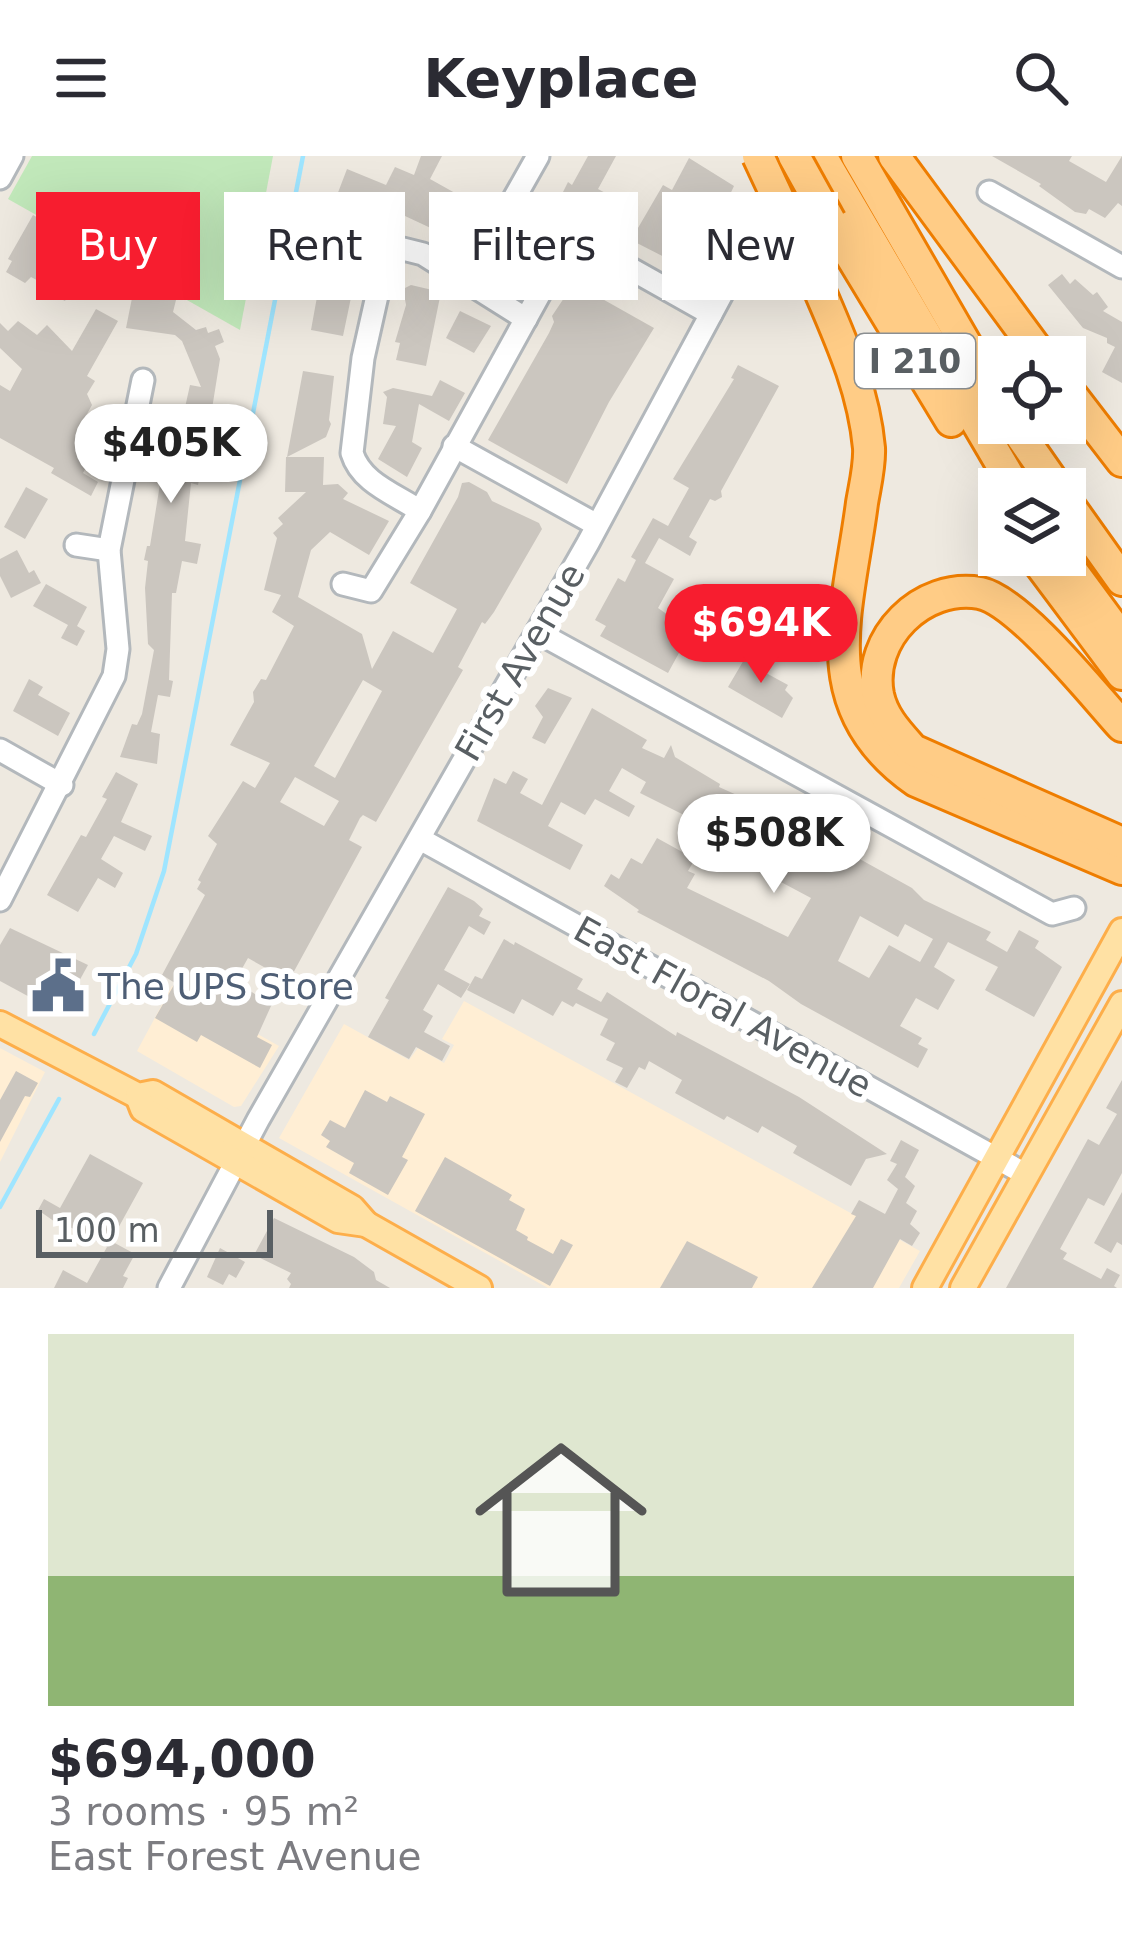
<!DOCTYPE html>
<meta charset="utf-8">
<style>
body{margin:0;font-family:"DejaVu Sans",sans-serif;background:#f7f7f7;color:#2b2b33;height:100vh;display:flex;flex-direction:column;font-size:45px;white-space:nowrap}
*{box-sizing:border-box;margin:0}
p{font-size:39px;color:#7c7c81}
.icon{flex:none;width:66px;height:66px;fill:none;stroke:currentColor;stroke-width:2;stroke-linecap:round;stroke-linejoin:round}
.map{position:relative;height:1132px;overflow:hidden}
.sheet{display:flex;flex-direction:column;background:#fff;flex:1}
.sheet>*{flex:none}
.hud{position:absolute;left:36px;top:36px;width:1050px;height:108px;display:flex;gap:24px}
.fabs{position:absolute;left:978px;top:180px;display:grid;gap:24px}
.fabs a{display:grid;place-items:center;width:108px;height:108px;border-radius:0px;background:#fff;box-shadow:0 12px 48px #0002;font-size:60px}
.scale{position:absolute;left:36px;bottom:30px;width:237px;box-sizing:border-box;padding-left:12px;border:6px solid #595f63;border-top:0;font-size:33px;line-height:42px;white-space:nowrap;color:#595f63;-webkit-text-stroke:9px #fff;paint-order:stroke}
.price{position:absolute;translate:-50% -102px;padding:0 27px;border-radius:42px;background:#fff;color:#222;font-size:39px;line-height:78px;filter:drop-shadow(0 3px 6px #0008)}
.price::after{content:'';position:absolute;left:50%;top:72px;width:36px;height:27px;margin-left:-18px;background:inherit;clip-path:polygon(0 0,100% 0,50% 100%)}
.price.on{background:#f71d2f;color:#fff}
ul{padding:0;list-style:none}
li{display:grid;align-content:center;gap:24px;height:636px;padding:0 48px}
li+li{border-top:3px solid #e1e1e2}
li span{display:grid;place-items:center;height:372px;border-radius:0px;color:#555}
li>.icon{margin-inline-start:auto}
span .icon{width:216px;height:216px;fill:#fffc;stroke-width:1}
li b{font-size:51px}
.pill{padding:0 42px;border-radius:0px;background:#fff;box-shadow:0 12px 48px #0002;font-size:42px;line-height:108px}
.pill.on{background:#f71d2f;color:#fff}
header{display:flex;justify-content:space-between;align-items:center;height:156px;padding:0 48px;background:#fff;font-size:54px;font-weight:600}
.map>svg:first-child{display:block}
.commercial{fill:#ffeed4}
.green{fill:#c1e8ba}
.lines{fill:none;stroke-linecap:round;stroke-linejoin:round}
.stream{stroke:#9fe5ff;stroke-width:4.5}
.building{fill:#cbc6bf;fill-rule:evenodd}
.minor-casing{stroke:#b3b8bc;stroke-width:27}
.major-casing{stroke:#fdae4a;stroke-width:30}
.highway-casing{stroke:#ee7d00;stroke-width:36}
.minor{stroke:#fff;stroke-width:21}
.major{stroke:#ffe1a4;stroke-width:24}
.highway{stroke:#ffcc86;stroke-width:30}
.highway-bridge-casing{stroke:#ee7d00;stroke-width:36;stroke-linecap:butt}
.highway-bridge{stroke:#ffcc86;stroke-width:30}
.labels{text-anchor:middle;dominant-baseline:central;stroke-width:12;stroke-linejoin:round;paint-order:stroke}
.shield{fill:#fff;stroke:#8b8f92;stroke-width:3}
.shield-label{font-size:33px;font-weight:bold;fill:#595f63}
.street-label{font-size:36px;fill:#595f63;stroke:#fff}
.service-label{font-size:36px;fill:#4e5e75;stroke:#fff;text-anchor:start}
</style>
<header><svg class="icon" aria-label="menu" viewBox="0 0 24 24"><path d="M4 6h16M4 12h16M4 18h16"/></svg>Keyplace<svg class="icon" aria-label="search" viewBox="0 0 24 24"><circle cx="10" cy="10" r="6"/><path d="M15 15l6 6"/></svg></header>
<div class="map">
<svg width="1122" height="1132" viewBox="0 0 1122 1132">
<rect width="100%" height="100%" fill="#eee9e0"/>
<g class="commercial">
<polygon points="172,830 279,890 241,950 234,951 137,895"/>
<polygon points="464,845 920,1095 899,1132 548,1132 279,982 344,868 409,904 418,892 444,907 454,889 442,883"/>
<polygon points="0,892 45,916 0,1006"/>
</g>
<polygon class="green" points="32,0 273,0 240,174 8,43"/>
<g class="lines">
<g class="stream">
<polyline points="94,878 136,798 164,715 303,0"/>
<polyline points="0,1051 59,943"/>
</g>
</g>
<g class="building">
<polygon points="421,0 442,0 430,23 464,42 455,61 477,74 482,66 498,75 493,83 533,102 521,128 493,116 491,110 449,86 450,81 375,46 366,66 370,72 363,84 343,180 311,174 334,47 347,13 386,29 395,11 414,19"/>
<polygon points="588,0 616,0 598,33 611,40 601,59 584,50 581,56 559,44 568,26 572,29"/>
<polygon points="992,0 1072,0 1069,5 1106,26 1122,0 1122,50 1118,47 1105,62 1089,53 1086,58 1075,56 1039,30 1041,28"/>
<polygon points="689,2 734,30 710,81 694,78 678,108 631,84 663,29 672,34"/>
<polygon points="33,59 107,100 115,140 100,142 92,97 65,145 51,138 54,133 31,121 25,127 6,116 12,105 8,103"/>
<polygon points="1062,118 1070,128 1075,123 1093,139 1097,136 1108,151 1103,155 1122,166 1122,227 1102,216 1115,191 1107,187 1107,182 1083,172 1048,129"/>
<polygon points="574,127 654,172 609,246 567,328 488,284 549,177 554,166 552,160"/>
<polygon points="411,129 441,136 426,210 396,204 400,187 395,186 406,149 403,133"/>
<polygon points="151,135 176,144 173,156 196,174 206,171 208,177 219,173 224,186 215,190 220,203 211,259 201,254 197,280 207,282 198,329 191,327 185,385 201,388 197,408 182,405 176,437 172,437 169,524 173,525 170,541 158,539 151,576 160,578 157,608 120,601 132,568 137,569 142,558 154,494 148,488 145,432 148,405 144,404 147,390 150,390 160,328 172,330 179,292 165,290 169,272 180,274 190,229 201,231 182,185 175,179 126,172 133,137 150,141"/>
<polygon points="96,153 118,165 87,220 95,225 87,238 92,249 83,265 104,277 83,317 98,326 91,340 51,317 54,312 0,282 0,229 10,235 22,213 0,192 0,167 8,175 18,165 37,179 47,169 72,195"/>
<polygon points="460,155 491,170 474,197 446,182"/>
<polygon points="738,209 779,230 721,335 722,341 715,345 710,343 689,381 697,386 690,400 659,382 645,407 674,423 658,452 691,475 668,517 600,480 606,470 595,464 618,422 625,426 636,404 631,401 653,362 668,370 689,332 673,323 734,223 731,222"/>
<polygon points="303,215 334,220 329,264 331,268 326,281 287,301"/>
<polygon points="440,224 465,237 449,265 419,248 412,286 422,292 407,321 378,303 396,270 383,268 387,241 383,236 393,232 432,240"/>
<path d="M 286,301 L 324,301 L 323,329 L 338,328 L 348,337 L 343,343 L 389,365 L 369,399 L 330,376 L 311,394 L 298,441 L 362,478 L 372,513 L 393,475 L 433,497 L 457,453 L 410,427 L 458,341 L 462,327 L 469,326 L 487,336 L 492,345 L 539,367 L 542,373 L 494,456 L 485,468 L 482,466 L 458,511 L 463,514 L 376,666 L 363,659 L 360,662 L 349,684 L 362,691 L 286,830 L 271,850 L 257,881 L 272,889 L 260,912 L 201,879 L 197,886 L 155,862 L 175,827 L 162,819 L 205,739 L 197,733 L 201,726 L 198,724 L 217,688 L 208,680 L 243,625 L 255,632 L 270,607 L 230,589 L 254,546 L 253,536 L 261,523 L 266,524 L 294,470 L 272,456 L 281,439 L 264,434 L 277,382 L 273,377 L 283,368 L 278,362 L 306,336 L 285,336 ZM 363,524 L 382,535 L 335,622 L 314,610 ZM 295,621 L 339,645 L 324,670 L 280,646 ZM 248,802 L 271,815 L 258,840 L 235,825 Z"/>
<polygon points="26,331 48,343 25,383 4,371"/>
<polygon points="17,394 29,417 34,414 41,427 11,442 0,420 0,403"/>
<polygon points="46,428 87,451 77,470 85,475 77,490 61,482 68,469 33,450"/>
<polygon points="748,497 770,510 766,517 788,529 785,534 793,542 782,562 728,531"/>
<polygon points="29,523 43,531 38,539 70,557 58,580 13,555"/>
<polygon points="548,532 572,542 545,588 532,582 543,561 535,550"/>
<path d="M 592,552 L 647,584 L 642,592 L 664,602 L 671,589 L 675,601 L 720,628 L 719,631 L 792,664 L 781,683 L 786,687 L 810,699 L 820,681 L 912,732 L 924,744 L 991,776 L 986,784 L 1007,796 L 1019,774 L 1039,785 L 1035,792 L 1062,811 L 1034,861 L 985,834 L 998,811 L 948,786 L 934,811 L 955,824 L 938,854 L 916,842 L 900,870 L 922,882 L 918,888 L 928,893 L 918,912 L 801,848 L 769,825 L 637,756 L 639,754 L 604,730 L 611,718 L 619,723 L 631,702 L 642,708 L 657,682 L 695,703 L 688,715 L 695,718 L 687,732 L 788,781 L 811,742 L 764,717 L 750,706 L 754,700 L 719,680 L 709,699 L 693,690 L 704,669 L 640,637 L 646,626 L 622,612 L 609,635 L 635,650 L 629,661 L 595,643 L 585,659 L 561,646 L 548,670 L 583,689 L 570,714 L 477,665 L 494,622 L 506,628 L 513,615 L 528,623 L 520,637 L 542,649 ZM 860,760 L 898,781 L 905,768 L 933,783 L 920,806 L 889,789 L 869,822 L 838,805 Z"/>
<polygon points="116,616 138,628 121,666 152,680 145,695 114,680 101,703 123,717 115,732 98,722 78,756 47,739 81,679 86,681 107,643 102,641"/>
<polygon points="448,731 474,745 483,753 479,760 491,766 484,779 469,770 444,814 470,828 461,842 438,828 423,854 433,860 424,876 450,890 442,905 416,891 409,903 368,881 389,844 385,842"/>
<polygon points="10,772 88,809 61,858 0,825 0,789"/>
<polygon points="504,783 514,789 515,786 583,823 577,833 601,846 607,836 676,880 677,876 799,941 887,998 866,1003 851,1030 793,997 797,990 762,970 758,977 727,960 724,964 675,937 682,924 649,905 645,914 639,911 627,932 615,926 623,912 606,904 615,887 600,879 608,863 576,847 573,851 562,845 553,860 522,843 514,858 467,834 475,820 482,823"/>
<polygon points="16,915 38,927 30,941 25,940 0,986 0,944"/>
<polygon points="1122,924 1122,1017 1104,1050 1088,1042 1060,1093 1067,1097 1063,1103 1101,1123 1107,1112 1120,1119 1114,1130 1117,1132 1006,1132 1088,983 1099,989 1117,958 1106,952"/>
<polygon points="365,934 387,946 390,940 425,958 402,1001 408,1004 388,1039 349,1017 354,1007 326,991 330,985 321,979 330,964 345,972"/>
<polygon points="901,984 919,994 905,1021 915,1030 906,1047 917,1055 910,1068 920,1077 912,1090 900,1083 873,1132 812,1132 856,1060 851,1058 859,1044 885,1058 898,1033 887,1024 897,1008 890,1005"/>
<polygon points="90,998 143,1027 111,1085 135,1098 123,1120 128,1122 123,1132 54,1132 63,1114 87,1127 107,1091 70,1071 68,1075 38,1054 44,1043 60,1052"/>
<polygon points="445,1001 512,1039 509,1044 525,1053 516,1074 528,1081 527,1084 553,1098 561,1083 573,1089 550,1130 415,1055"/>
<polygon points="1122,1036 1122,1089 1117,1086 1111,1097 1094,1087"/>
<polygon points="274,1062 354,1101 374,1116 376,1124 390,1132 289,1132 291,1128 287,1123 291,1117 254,1099"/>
<polygon points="687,1085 758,1121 752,1132 660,1132"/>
<polygon points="220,1092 245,1106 236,1122 229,1118 223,1129 207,1121"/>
</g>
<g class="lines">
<defs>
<g id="minor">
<polyline points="538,0 512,46 711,158"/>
<polyline points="0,22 12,0"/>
<polyline points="989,36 1122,111"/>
<polyline points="454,290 597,369"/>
<path d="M 420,355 C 395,338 361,327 352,297 L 363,202 L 385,104 L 403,93 L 423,98 L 526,163"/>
<polyline points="76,389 109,394"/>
<polyline points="343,428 371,435 420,355 571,81"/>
<polyline points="537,476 1052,758 1074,752"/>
<polyline points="0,594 62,629"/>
<polyline points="420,683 1027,1019"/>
<polyline points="0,744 114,520 118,493 109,394 143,224"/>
<polyline points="169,1132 258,964 588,387 796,0"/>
</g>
<g id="major">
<polyline points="0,868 138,940 153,937 352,1052 366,1068"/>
<polyline points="138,940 143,953 338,1064 366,1068 479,1132"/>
<polyline points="925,1132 1122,775"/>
<polyline points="963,1132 1122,848"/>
</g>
<g id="highway">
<polyline points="821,0 1016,333"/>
<polyline points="857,0 999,246"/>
<polyline points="894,0 1042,201"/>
<polyline points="830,65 951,265"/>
<path d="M 808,107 C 833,168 863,225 869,292 C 870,309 865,329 862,347 C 848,456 810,551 916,625 L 1122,713"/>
<polyline points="1065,231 1122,305"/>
<polyline points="1012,267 1058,333"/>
<polyline points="1065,344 1122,424"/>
<polyline points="1033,399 1122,518"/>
<polyline points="1060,399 1122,483"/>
<path d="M 1122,570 C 1093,538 1019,445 980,437 C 922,427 867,482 878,539 C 883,562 898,577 913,594 L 1122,687"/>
</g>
</defs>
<use href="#minor" class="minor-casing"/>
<use href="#major" class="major-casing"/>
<use href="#highway" class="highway-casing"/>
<use href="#minor" class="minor"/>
<use href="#major" class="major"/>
<use href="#highway" class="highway"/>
<defs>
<g id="highway-bridge">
<polyline points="758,0 808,107"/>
<polyline points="794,0 830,65"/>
</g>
</defs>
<use href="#highway-bridge" class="highway-bridge-casing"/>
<use href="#highway-bridge" class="highway-bridge"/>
</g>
<defs>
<symbol id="civic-bare" viewBox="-9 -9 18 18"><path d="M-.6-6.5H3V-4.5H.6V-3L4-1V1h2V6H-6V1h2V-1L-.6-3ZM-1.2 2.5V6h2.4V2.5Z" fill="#5c6f8a" stroke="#fff" stroke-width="2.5" paint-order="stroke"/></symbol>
</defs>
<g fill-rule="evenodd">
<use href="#civic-bare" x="20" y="792" width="76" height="76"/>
</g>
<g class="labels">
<rect class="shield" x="855" y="178" width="120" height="54" rx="9"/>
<g class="shield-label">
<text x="915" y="205">I 210</text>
</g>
<g class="street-label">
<text transform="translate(520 506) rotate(-60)">First Avenue</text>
<text transform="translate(723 851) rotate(29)">East Floral Avenue</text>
</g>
<g class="service-label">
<text x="98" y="830">The UPS Store</text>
</g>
</g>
</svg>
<div class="fabs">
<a><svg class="icon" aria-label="locate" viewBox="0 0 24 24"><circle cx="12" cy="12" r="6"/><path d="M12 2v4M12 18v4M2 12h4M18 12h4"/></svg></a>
<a><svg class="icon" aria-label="layers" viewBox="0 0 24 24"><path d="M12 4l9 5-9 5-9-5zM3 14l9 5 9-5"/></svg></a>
</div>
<div class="scale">100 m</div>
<b class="price" style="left:171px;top:350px">$405K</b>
<b class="price on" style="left:761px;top:530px">$694K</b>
<b class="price" style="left:774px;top:740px">$508K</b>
<div class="hud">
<a class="pill on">Buy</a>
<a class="pill">Rent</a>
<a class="pill">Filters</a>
<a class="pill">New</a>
</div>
</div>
<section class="sheet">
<ul>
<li><span style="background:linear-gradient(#dfe7d0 65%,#8fb573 0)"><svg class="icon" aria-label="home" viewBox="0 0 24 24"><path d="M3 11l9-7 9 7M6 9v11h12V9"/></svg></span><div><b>$694,000</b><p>3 rooms · 95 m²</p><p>East Forest Avenue</p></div></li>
</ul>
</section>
